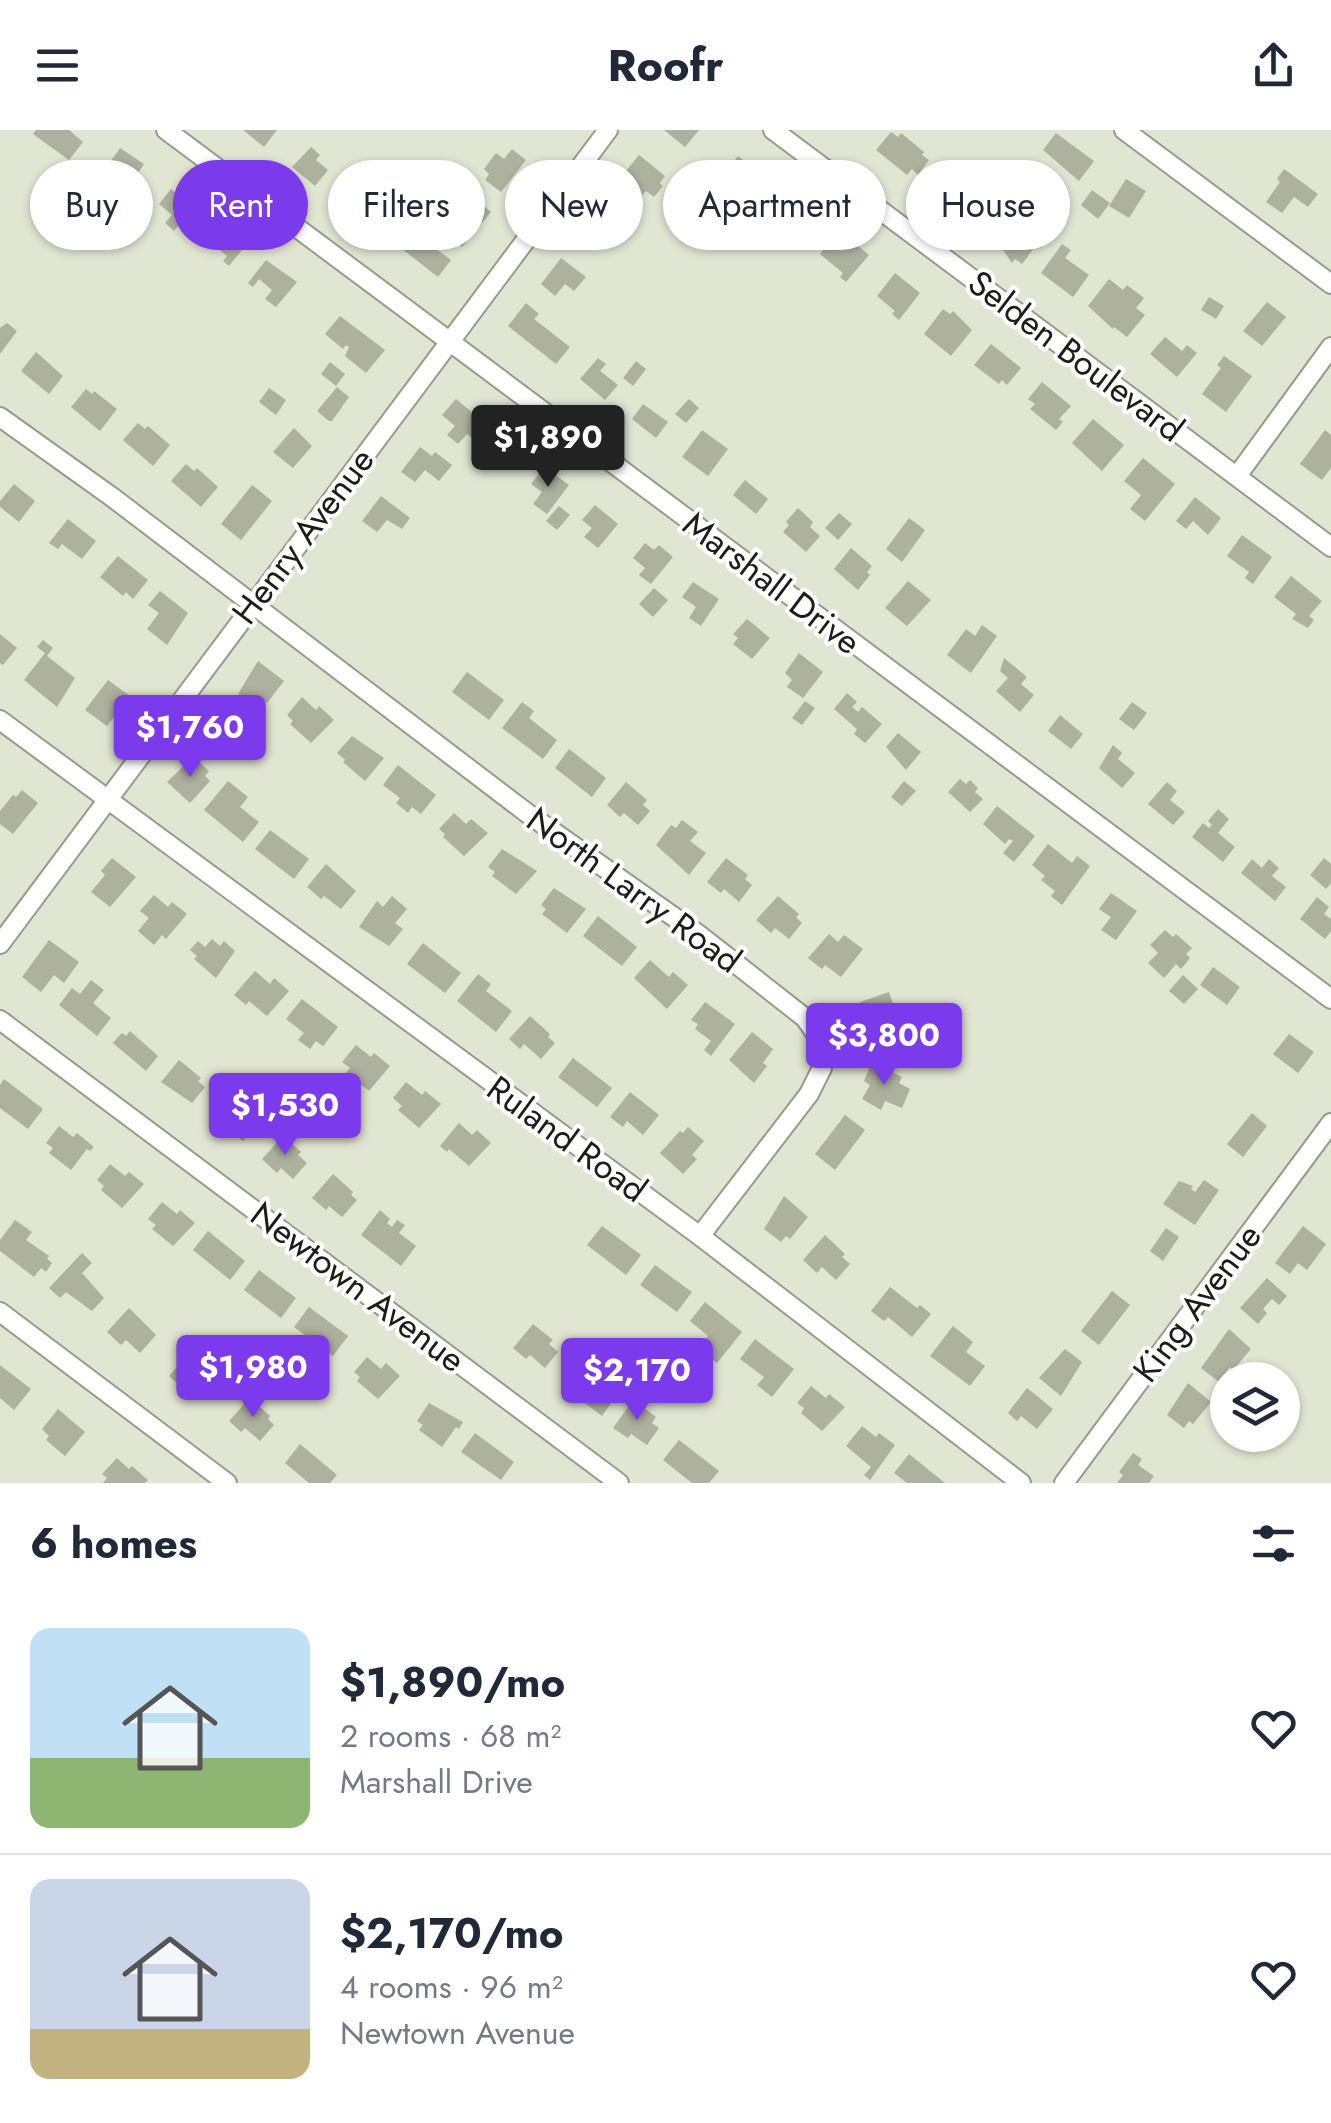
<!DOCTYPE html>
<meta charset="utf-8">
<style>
body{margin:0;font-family:Jost,sans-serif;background:#f2f2f3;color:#1f2937;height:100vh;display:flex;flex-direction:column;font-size:38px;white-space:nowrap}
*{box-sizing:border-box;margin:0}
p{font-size:32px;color:#747a83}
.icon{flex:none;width:55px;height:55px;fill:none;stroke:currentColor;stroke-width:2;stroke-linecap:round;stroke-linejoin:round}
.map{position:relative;height:1353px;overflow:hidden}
.drawer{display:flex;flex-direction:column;background:#fff;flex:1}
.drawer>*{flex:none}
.top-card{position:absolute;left:30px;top:30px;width:1272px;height:90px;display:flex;gap:20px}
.tools{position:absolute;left:1210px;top:1232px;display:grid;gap:20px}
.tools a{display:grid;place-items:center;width:90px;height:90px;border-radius:50%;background:#fff;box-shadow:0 2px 8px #0004;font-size:50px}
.price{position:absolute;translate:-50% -85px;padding:0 22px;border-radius:10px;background:#7c3aed;color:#fff;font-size:32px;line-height:65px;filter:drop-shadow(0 2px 5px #0008)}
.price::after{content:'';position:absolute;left:50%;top:60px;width:30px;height:22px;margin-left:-15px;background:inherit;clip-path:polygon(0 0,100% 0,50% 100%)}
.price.selected{background:#222;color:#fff}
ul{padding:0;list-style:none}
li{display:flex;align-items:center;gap:30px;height:250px;padding:0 30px}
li+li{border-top:2px solid #e0e1e3}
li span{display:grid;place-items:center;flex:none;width:280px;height:200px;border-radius:20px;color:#555}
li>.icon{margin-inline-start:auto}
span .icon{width:120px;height:120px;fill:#fffc;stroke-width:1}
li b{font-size:42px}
h2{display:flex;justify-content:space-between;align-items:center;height:120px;padding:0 30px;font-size:42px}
.chip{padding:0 35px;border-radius:45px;background:#fff;box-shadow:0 2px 8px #0004;font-size:35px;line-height:90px}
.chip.selected{background:#7c3aed;color:#fff}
header{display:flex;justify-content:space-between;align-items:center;height:130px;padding:0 30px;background:#fff;font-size:45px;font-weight:700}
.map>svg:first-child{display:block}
.building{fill:#adb19e}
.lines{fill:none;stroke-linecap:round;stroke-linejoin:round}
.minor-casing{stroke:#979b89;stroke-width:22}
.minor{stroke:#fff;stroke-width:18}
.labels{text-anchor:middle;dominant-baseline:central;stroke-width:8;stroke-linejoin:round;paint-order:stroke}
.street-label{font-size:35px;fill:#1c1d16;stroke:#fff}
</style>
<header><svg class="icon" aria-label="menu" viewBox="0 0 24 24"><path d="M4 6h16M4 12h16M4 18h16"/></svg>Roofr<svg class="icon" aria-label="share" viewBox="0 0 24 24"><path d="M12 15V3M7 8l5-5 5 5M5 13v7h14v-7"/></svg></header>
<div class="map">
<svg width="1331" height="1353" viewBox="0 0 1331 1353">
<rect width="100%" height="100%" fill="#e1e6d2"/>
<g class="building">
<polygon points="36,0 69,0 83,12 69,30 33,4"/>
<polygon points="243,0 277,0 264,17"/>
<polygon points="664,0 699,0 685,17"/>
<polygon points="891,2 898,7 901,3 924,22 922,25 929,30 918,45 912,39 907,45 876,20"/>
<polygon points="1056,3 1094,31 1079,51 1043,20"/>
<polygon points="311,17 320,25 316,30 328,40 315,56 292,37"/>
<polygon points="120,18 144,34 130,55 106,38"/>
<polygon points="512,19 526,30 501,62 485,50 489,44 484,39 496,23 504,29"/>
<polygon points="639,25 665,46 660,53 663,56 654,67 646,61 634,74 613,57"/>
<polygon points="738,26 769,50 755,68 748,62 745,67 721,48"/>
<polygon points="1003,39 1027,59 1007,82 983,62"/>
<polygon points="1284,39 1318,64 1308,77 1294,67 1282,83 1266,72 1280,52 1277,49"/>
<polygon points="1126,49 1146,61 1129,88 1109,76"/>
<polygon points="171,59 193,78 174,101 165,93 172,85 159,74"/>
<polygon points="354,59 378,77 366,93 342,75"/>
<polygon points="465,60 491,82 462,117 441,98 449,88 455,92 464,82 454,73"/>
<polygon points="1092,60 1110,73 1098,89 1081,75"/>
<polygon points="789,63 819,87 797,115 789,108 793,104 771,86"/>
<polygon points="598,80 621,100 600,120 579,102"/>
<polygon points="133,81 150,92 137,110 121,99"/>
<polygon points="1029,81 1039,89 1035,94 1051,107 1041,118 1037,114 1022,134 1015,129 1012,133 997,111 1001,106 1006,109 1017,96 1014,94"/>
<polygon points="405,96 451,130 438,147 393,112"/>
<polygon points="222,97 245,116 229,136 223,131 227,126 210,112"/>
<polygon points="839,100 869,125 846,152 840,147 843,143 820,124"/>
<polygon points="1062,114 1071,120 1065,128 1089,145 1073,167 1041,143"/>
<polygon points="561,128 586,147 574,161 565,154 555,166 541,154"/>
<polygon points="266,130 297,152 276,177 265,169 272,160 259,149 253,157 248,153"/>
<polygon points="895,143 920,163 899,190 892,184 895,181 877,166"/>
<polygon points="1109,149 1123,160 1127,155 1144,168 1136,178 1145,185 1127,207 1114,197 1113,199 1088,176"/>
<polygon points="1209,167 1224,176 1216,189 1201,180"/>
<polygon points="1267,172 1286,187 1262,216 1243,201"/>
<polygon points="526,173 539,184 534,189 570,217 556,234 508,196"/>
<polygon points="943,179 950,184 953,181 972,200 951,226 924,204"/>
<polygon points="340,186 385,220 366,243 345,226 349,217 346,215 343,219 325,204"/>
<polygon points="7,193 17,201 0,224 0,198"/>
<polygon points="1165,207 1182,221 1187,215 1197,223 1177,247 1150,224"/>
<polygon points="991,214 1021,238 1007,255 1002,250 999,254 974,235"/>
<polygon points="36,222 63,246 49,264 21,241"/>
<polygon points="1224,226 1252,246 1226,282 1202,264 1221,238 1217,235"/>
<polygon points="598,228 606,234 600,241 618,255 605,270 580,249"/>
<polygon points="636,231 646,239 633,256 623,248"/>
<polygon points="330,232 345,244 336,256 321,244"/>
<polygon points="1042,252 1071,276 1059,289 1063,292 1056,300 1030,279 1035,274 1028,269"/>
<polygon points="337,257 349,267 332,291 329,291 317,281"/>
<polygon points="269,258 286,270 276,285 259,272"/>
<polygon points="86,259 92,264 94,261 117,279 100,301 71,277"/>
<polygon points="456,269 497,303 484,318 467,304 458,314 447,305 455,296 442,285"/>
<polygon points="689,269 699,278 686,293 675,284"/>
<polygon points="643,274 668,292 656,308 632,289"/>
<polygon points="1093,289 1124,315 1102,341 1072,313"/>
<polygon points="138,293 145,299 148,296 170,315 153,336 123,310"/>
<polygon points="294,298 312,316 293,338 273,322"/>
<polygon points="702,300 728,319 708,346 682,327"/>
<polygon points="1325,300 1331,305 1331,338 1322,350 1300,334"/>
<polygon points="420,317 432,326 435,322 452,335 439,351 425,340 415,352 401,342"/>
<polygon points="1143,328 1175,354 1145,391 1130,379 1141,365 1124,351"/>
<polygon points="186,334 194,341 197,338 218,357 201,377 171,351"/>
<polygon points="544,337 569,355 547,384 533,374 542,362 531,354"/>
<polygon points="745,350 768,369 756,384 733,365"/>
<polygon points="14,354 35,371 19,392 0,377 0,371"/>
<polygon points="252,355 272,371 241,410 221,394"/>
<polygon points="381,366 410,388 402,399 387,390 377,402 362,391"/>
<polygon points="1195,367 1221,388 1208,405 1193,391 1186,399 1176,391"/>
<polygon points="595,375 618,394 598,418 584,407 592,398 582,390"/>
<polygon points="559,376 570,385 557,400 546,391"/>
<polygon points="798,378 813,392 810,397 820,406 806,422 783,402 789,395 786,392"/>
<polygon points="839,383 852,394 838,410 825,398"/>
<polygon points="909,388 925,400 902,432 886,419"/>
<polygon points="68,389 96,411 82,429 62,414 58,419 49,413"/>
<polygon points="1242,405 1272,427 1253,454 1245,448 1249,442 1227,426"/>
<polygon points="645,413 654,420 659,415 673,427 651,454 639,445 645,438 633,428"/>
<polygon points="851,418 872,436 867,442 870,445 858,460 834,439"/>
<polygon points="118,426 148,450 133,469 126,462 123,466 100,447"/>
<polygon points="1291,446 1322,471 1309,486 1314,490 1308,498 1292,489 1296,484 1274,467"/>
<polygon points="908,451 931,470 907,496 885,478"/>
<polygon points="693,452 719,469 701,496 689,488 696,477 682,467"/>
<polygon points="654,458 668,470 653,487 639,474"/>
<polygon points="160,461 188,483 167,515 147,499 159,483 148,475"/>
<polygon points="747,489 770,508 752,529 733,514 738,508 733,504"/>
<polygon points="982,495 997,506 971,543 947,525 966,499 975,506"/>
<polygon points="0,504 17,518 3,535 0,533"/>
<polygon points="43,510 53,518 47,526 75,548 57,577 24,550 45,523 37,517"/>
<polygon points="799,523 823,542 803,568 787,557 792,550 785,543"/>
<polygon points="1004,528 1027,547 1021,554 1034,565 1020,582 996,561 1008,548 1000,541"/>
<polygon points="258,531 284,551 267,573 262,569 255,577 238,564"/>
<polygon points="467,542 504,570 489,590 452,562"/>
<polygon points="108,550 130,566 107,596 85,580"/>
<polygon points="847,563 857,572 852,577 858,582 862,577 882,594 865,613 854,604 857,599 834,579"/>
<polygon points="302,567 316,580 319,576 334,590 311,613 290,594 293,591 287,585"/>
<polygon points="805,571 815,578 802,595 792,588"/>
<polygon points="522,572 534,581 529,588 557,610 543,629 502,598"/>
<polygon points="1132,572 1147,583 1134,600 1119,589"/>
<polygon points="1060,585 1083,604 1071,619 1048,601"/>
<polygon points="898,603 921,622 906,640 886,617"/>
<polygon points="352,606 384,628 365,651 343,632 345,630 337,623"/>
<polygon points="1113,615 1122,623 1118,629 1135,643 1122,658 1099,638"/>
<polygon points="569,619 606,648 592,667 555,638"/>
<polygon points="193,627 209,641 205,646 210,651 190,673 167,652"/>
<polygon points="398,635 436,665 421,684 412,677 408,683 396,673 400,668 383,655"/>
<polygon points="960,649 966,654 970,650 978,658 975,662 983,669 970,682 948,662"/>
<polygon points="228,651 248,667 240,677 259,692 243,712 204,680"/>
<polygon points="904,651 916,661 902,676 891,667"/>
<polygon points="626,652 647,670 643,675 650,681 638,695 624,683 620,687 607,675"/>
<polygon points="1167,652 1177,661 1170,670 1185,682 1173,695 1148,674"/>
<polygon points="22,660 38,673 13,704 0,694 0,681 13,665 16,667"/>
<polygon points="997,676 1035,706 1014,732 1003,723 1013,711 1009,709 1005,714 983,694"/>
<polygon points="1218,679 1229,689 1218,703 1235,717 1223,732 1192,707 1203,693 1209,698 1212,695 1208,691"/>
<polygon points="454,683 466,694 471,689 488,703 464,726 443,707 445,704 439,699"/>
<polygon points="682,690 698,702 690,711 706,723 689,745 656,715 671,695 676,698"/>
<polygon points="270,700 309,729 294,749 255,719"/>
<polygon points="1048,714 1072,733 1077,726 1090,736 1062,775 1051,766 1055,761 1041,750 1045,746 1032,735"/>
<polygon points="502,719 537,741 516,764 492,746 495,742 488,737"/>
<polygon points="112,728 136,747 110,777 91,762 105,745 101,741"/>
<polygon points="726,728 748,745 745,749 752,755 739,772 724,759 721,763 707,752"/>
<polygon points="1324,728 1331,734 1331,753 1326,759 1310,745"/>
<polygon points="1252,729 1262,738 1269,729 1279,738 1272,746 1286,757 1275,771 1241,743"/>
<polygon points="326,734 356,761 341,779 324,766 321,769 307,757"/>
<polygon points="554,758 586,779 567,803 542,784 546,779 541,775"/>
<polygon points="1111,763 1137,781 1116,810 1101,800 1111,787 1099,779"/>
<polygon points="154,765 168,777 172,772 187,784 166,809 162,805 154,815 138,801 149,788 140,781"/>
<polygon points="392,766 407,779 395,793 403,799 389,816 359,797 377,771 383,777"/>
<polygon points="778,766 799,784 796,787 802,793 789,809 775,798 771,803 756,790"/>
<polygon points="1317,767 1329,777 1324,784 1331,789 1331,801 1325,809 1300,789"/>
<polygon points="598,786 637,817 622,836 583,806"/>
<polygon points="1165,800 1173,807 1176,804 1192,818 1186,824 1190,828 1181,839 1176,834 1164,848 1148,833 1158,823 1150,815"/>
<polygon points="829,804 838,812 844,805 863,819 841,847 825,835 822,839 808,828"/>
<polygon points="212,809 220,816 224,811 235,821 216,848 194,829 197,826 190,820 198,811 205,817"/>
<polygon points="49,810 79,832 64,853 54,845 41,862 22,847"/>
<polygon points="423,813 461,843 445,863 407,834"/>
<polygon points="650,830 669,847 673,842 688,855 667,879 634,848"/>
<polygon points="1213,837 1240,857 1227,875 1200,855"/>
<polygon points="255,841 270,854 274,848 289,861 267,886 249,871 246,875 234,865"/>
<polygon points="478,844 491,854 486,861 512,881 496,902 457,871"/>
<polygon points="1183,845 1198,859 1184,874 1169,861"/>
<polygon points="91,850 104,860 93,873 111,888 97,906 59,875 72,858 80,864"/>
<polygon points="889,862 901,896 877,904 872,888 867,890 860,872"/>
<polygon points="302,869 338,897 323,916 316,911 310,919 298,910 304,903 286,889"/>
<polygon points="705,872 735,894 711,926 704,920 711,911 695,899 698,894 691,890"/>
<polygon points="530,886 550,904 548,907 555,913 541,929 524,914 520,919 509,909"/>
<polygon points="130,901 158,926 146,941 113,913 122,903 126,906"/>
<polygon points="752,902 773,919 763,933 767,936 754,953 729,930"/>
<polygon points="1289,904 1314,922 1298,943 1273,924"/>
<polygon points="356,915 371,927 374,923 390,936 369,961 346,943 350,938 342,932"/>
<polygon points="573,928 612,958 597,977 558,947"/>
<polygon points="179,930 201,948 198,951 205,957 192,973 161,952"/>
<polygon points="872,932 902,947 899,953 910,959 902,978 885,971 881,980 862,969 870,955 864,951"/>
<polygon points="4,949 43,979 28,999 0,978 0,955"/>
<polygon points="406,952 422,965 425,961 441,974 419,998 398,980 402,976 393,968"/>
<polygon points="630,962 659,985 643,1005 627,991 623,997 610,987"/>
<polygon points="231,968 257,996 243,1011 229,999 225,1004 211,991"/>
<polygon points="1252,983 1267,996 1243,1027 1227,1014"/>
<polygon points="845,985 865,1000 835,1040 815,1024"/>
<polygon points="459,993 472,1005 477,1000 491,1013 469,1036 449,1019 447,1022 440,1016"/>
<polygon points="59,996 73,1007 77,1003 94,1017 90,1021 87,1019 71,1040 49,1023 53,1018 46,1013"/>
<polygon points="688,997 704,1011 692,1025 697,1029 683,1044 660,1023 680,1001 683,1003"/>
<polygon points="283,1006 301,1022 298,1025 307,1033 293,1049 281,1038 277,1043 262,1029"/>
<polygon points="110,1034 125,1046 129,1042 144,1054 122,1078 101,1060 104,1056 97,1050"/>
<polygon points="333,1044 353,1062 351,1065 357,1070 342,1087 329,1076 326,1080 312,1068"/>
<polygon points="1204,1050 1219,1060 1195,1095 1163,1074 1179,1051 1193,1056 1191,1059 1195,1062"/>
<polygon points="784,1066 808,1087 790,1109 786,1106 781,1112 764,1099"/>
<polygon points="162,1072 177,1084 180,1080 195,1093 173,1116 152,1099 156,1095 148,1089"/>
<polygon points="380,1080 390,1089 387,1093 392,1097 397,1090 405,1095 399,1103 416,1116 401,1136 361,1105"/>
<polygon points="15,1090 32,1102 26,1110 49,1126 47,1129 52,1133 46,1142 41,1138 34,1147 0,1121 0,1110"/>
<polygon points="602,1096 641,1125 626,1145 587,1115"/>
<polygon points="1303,1096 1326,1114 1307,1140 1298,1133 1290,1144 1275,1133"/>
<polygon points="1166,1098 1179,1107 1163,1131 1150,1121"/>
<polygon points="208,1101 245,1131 230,1150 193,1120"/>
<polygon points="825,1105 845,1124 842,1127 850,1134 836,1150 822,1137 817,1143 803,1130"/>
<polygon points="82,1123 92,1133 82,1143 104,1168 92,1181 66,1162 60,1168 49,1158"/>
<polygon points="655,1135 692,1162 677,1182 640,1155"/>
<polygon points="259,1140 296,1168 281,1188 244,1160"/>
<polygon points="1267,1148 1287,1166 1279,1175 1272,1169 1263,1179 1267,1183 1258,1194 1240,1178"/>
<polygon points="890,1157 917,1178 920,1175 931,1184 912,1207 888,1187 884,1191 871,1181"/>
<polygon points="1112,1161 1130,1175 1099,1215 1081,1201"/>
<polygon points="705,1172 742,1202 717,1233 698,1218 708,1206 690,1191"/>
<polygon points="309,1177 348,1206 333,1226 294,1197"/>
<polygon points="129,1178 156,1205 140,1223 126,1210 121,1215 107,1202"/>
<polygon points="533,1194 553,1210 549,1214 558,1222 545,1238 530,1225 526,1229 513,1218"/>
<polygon points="953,1196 973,1212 966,1222 985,1236 970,1256 930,1226"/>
<polygon points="1229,1199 1251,1219 1233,1240 1230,1237 1225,1243 1231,1248 1224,1256 1201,1238"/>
<polygon points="755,1209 794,1239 772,1267 757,1255 764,1247 740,1229"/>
<polygon points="1065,1219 1082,1232 1061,1266 1039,1248"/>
<polygon points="189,1223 211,1240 208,1243 221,1256 209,1269 203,1264 201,1267 186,1254 182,1258 169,1246"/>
<polygon points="367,1227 381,1239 386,1233 400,1246 378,1269 357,1251 360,1247 354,1242"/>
<polygon points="0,1235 31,1259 14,1280 0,1268"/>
<polygon points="577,1236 617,1265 602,1286 562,1256"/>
<polygon points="1188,1253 1211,1272 1193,1294 1189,1291 1184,1298 1167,1285"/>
<polygon points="811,1256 826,1268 829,1264 845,1277 822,1301 801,1283 804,1278 797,1273"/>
<polygon points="1027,1258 1053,1279 1037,1299 1021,1286 1017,1291 1008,1283"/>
<polygon points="250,1268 270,1286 268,1289 274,1295 260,1311 245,1298 241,1302 229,1291"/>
<polygon points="633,1270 656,1287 652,1293 659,1298 647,1315 631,1304 628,1308 613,1298"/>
<polygon points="429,1273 463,1292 459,1299 456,1297 442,1317 419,1300 423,1295 417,1291"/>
<polygon points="58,1279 85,1302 65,1326 46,1310 49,1306 42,1299"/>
<polygon points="862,1296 876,1307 879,1303 895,1315 870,1350 864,1345 871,1337 846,1316"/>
<polygon points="475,1303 514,1332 501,1350 461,1322"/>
<polygon points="679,1310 719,1341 709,1353 692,1353 663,1330"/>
<polygon points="300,1314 337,1345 330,1353 309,1353 285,1333"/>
<polygon points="1133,1323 1142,1329 1138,1335 1154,1346 1149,1353 1117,1353 1123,1345 1119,1342"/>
<polygon points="909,1324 945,1353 907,1353 894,1343"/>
<polygon points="117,1328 129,1339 132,1336 148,1350 145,1353 103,1353 107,1348 102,1344"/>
</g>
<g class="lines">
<defs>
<g id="minor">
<polyline points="166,0 1331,869"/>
<polyline points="773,0 1331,417"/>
<polyline points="1124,0 1331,154"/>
<polyline points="0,287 112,367 527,683 698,804 805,888 823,914 822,938 809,964 700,1106"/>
<polyline points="1237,346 1331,217"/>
<polyline points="0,590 700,1106 1021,1353"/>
<polyline points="0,814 608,0"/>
<polyline points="0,890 619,1353"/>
<polyline points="0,1182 227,1353"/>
<polyline points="1064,1353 1331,993"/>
</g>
</defs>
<use href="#minor" class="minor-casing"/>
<use href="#minor" class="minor"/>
</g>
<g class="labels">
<g class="street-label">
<text transform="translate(1076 226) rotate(37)">Selden Boulevard</text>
<text transform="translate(303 406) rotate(-53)">Henry Avenue</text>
<text transform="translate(772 453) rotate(37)">Marshall Drive</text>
<text transform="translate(634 760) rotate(36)">North Larry Road</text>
<text transform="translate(567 1009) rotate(36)">Ruland Road</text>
<text transform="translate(358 1157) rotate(37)">Newtown Avenue</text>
<text transform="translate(1197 1173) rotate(-53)">King Avenue</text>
</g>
</g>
</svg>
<div class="tools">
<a><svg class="icon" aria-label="layers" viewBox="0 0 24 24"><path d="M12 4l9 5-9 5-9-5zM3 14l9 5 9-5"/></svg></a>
</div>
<b class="price selected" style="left:548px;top:360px">$1,890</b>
<b class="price" style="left:190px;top:650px">$1,760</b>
<b class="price" style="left:884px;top:958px">$3,800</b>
<b class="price" style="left:285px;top:1028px">$1,530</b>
<b class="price" style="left:253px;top:1290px">$1,980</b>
<b class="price" style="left:637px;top:1293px">$2,170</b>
<div class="top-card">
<a class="chip">Buy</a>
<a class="chip selected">Rent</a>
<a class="chip">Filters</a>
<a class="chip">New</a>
<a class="chip">Apartment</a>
<a class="chip">House</a>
</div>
</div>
<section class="drawer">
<h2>6 homes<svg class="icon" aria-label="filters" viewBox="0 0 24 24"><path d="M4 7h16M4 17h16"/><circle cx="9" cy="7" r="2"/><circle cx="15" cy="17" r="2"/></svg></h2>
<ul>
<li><span style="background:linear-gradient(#bfe0f5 65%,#8fb573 0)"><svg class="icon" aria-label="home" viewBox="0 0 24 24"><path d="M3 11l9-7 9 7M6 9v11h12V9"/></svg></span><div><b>$1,890/mo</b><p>2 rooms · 68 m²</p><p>Marshall Drive</p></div><svg class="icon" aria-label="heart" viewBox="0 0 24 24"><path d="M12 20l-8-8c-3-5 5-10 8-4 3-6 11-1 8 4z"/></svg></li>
<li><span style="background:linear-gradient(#c9d6e8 75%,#c2b280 0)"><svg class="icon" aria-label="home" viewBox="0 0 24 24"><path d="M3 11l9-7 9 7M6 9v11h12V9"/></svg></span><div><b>$2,170/mo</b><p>4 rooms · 96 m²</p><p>Newtown Avenue</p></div><svg class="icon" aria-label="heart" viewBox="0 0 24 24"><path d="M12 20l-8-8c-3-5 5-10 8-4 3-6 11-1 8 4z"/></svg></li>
</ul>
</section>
